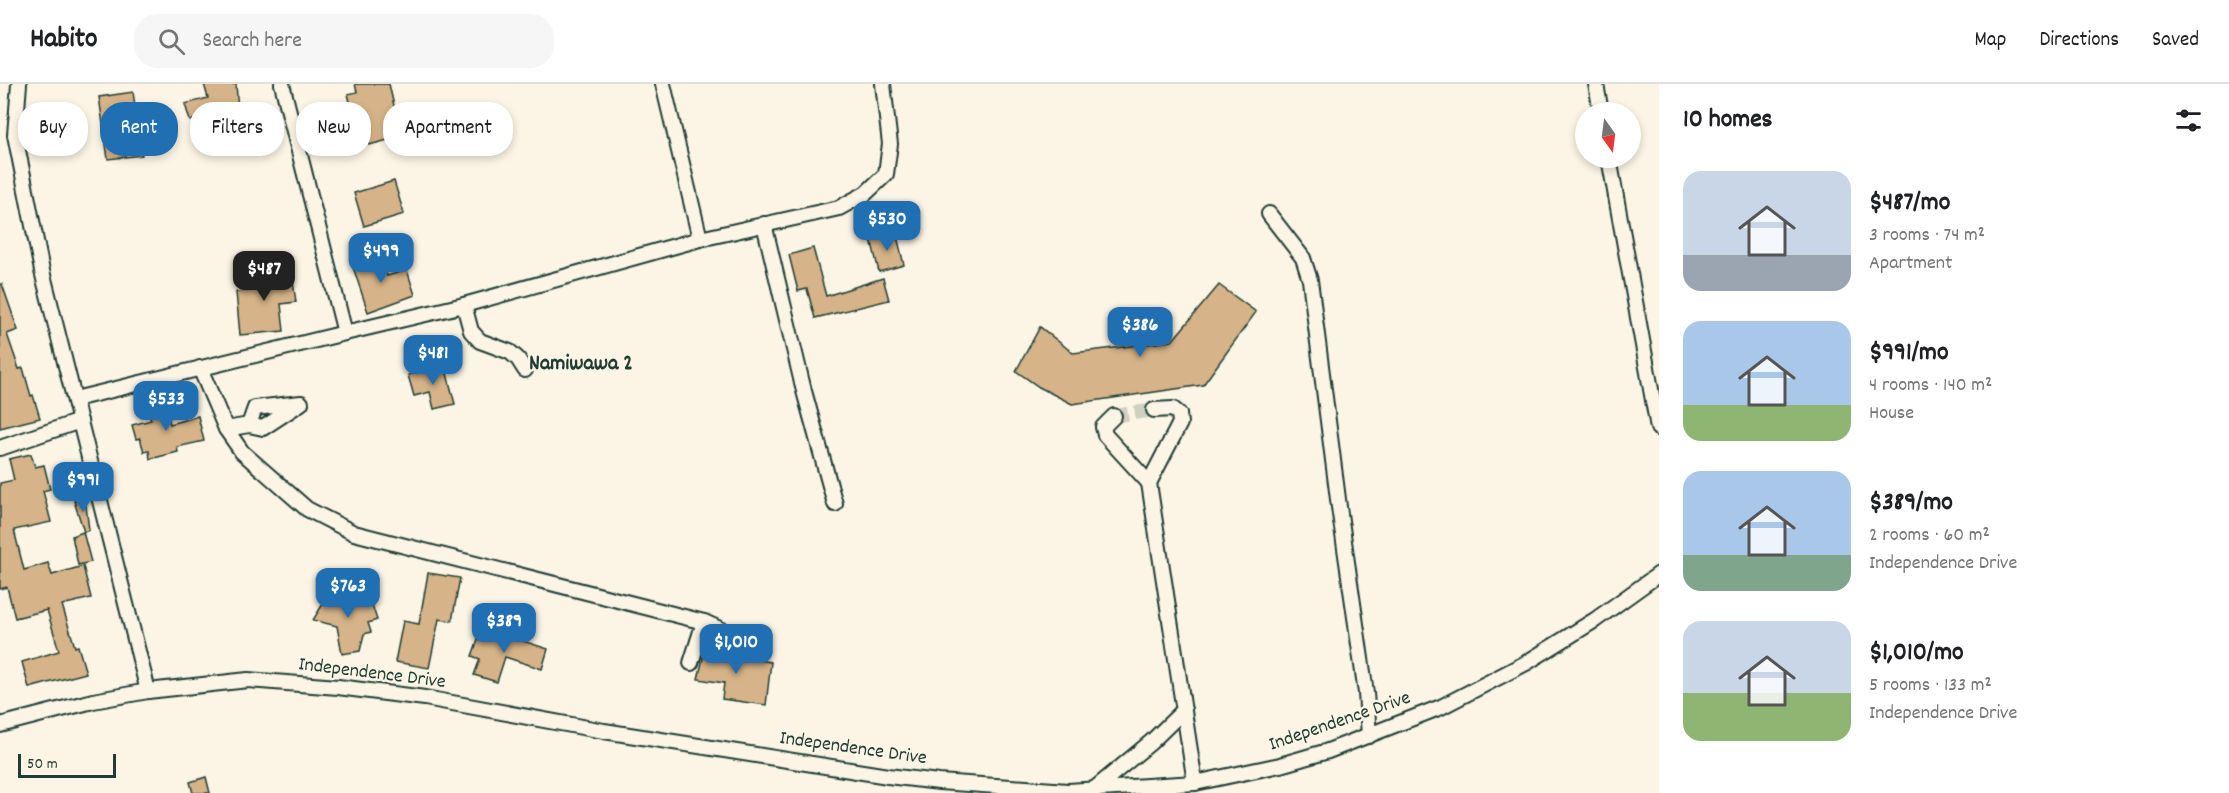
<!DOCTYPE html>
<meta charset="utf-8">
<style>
body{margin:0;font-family:Dekko,sans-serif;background:#f6f6f6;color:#202124;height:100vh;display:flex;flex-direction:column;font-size:22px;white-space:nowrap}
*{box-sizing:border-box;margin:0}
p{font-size:20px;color:#757577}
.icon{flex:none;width:33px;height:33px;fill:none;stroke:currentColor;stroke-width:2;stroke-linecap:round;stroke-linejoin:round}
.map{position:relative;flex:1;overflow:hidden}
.side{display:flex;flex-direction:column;background:#fff;width:570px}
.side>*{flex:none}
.guide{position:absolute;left:18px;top:18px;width:570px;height:54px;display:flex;gap:12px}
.needle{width:39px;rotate:166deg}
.fabs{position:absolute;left:1575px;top:18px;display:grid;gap:12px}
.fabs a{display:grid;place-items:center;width:66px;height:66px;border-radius:50%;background:#fff;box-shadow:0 3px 9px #0003;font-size:30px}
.scale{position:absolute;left:18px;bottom:15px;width:98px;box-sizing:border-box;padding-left:6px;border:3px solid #1f3d34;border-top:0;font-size:16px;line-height:21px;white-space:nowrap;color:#1f3d34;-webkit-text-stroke:4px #fcf5e5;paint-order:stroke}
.price{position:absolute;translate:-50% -51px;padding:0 14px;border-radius:12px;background:#1f6fb2;color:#fff;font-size:20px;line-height:39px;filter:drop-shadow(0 2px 3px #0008)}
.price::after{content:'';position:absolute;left:50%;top:36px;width:18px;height:14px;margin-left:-9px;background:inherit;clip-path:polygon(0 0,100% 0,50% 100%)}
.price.on{background:#222;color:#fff}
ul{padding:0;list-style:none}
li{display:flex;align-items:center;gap:18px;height:150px;padding:0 24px}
li span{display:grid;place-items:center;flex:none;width:168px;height:120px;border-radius:18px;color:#555}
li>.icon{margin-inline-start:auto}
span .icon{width:72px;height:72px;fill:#fffc;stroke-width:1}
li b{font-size:26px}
h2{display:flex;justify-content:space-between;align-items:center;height:72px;padding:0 24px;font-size:26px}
.tag{padding:0 21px;border-radius:24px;background:#fff;box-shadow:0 3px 9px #0003;font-size:21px;line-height:54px}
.tag.on{background:#1f6fb2;color:#fff}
header{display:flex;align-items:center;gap:36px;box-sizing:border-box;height:84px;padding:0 30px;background:#fff;border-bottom:2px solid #e0e0e0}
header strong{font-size:28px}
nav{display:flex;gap:33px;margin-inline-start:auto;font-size:21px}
.search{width:420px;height:54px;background:#f6f6f6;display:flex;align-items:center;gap:15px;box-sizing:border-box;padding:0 21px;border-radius:24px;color:#757577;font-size:22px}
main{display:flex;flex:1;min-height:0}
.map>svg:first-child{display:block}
.building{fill:#d6b388;stroke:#1f3d34;stroke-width:1.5}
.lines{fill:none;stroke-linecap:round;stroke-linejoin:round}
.minor-tunnel{stroke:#d0d0c2;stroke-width:14;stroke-dasharray:14 7;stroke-linecap:butt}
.minor-casing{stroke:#1f3d34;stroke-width:18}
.minor{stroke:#fcf5e5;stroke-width:14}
.labels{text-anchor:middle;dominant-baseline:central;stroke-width:4.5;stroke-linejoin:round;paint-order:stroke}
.street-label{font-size:20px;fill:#1f3d34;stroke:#fcf5e5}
.quarter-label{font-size:22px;font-weight:bold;fill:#1f3d34;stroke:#fcf5e5}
</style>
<header>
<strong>Habito</strong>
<div class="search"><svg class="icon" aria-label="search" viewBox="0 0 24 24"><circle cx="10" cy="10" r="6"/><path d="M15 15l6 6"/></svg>Search here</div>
<nav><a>Map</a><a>Directions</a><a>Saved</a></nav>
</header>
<main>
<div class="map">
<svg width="1659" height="709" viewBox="0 0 1659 709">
<rect width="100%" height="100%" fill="#fcf5e5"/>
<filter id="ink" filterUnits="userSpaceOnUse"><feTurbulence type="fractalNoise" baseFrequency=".0167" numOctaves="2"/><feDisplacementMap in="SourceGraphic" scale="12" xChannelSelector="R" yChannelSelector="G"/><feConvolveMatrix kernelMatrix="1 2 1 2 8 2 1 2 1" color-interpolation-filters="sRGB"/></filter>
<g filter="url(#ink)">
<g class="building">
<polygon points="204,0 236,0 238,25 247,31 235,47 225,42 220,57 203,49 208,31 190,37 185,20 208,14"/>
<polygon points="355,0 389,0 398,39 389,41 392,55 369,61 359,21 351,22 348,10 357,8"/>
<polygon points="133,8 142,71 108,75 99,13"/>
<polygon points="394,97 404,130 364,142 354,109"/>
<polygon points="896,148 904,181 879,188 871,155"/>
<polygon points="813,164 826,212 883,194 889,216 815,234 807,205 798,207 789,171"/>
<polygon points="380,171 387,192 407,186 415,211 368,228 352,180"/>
<polygon points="278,179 279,198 293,197 296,218 281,220 284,247 240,251 236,208 257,206 254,182"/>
<polygon points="0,200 2,200 18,246 7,250 19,285 23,284 31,312 33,311 40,334 0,344"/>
<polygon points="1219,201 1256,228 1203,301 1072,320 1039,303 1016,287 1040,243 1073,269 1172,257"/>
<polygon points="445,282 455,320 434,325 430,308 414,312 408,291"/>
<polygon points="163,314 170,340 198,332 204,357 177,363 178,368 150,375 149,367 144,368 140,354 136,355 132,341 151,336 146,318"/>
<polygon points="31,370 35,383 44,381 50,405 43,407 51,438 14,446 24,486 48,479 52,491 83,482 91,514 62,521 75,563 78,562 86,589 29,604 22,578 59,567 47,526 15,534 7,503 0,505 0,399 14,396 9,375"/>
<polygon points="85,414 89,446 84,448 74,417"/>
<polygon points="83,448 91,478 78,481 72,452"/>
<polygon points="428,489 460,494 452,537 439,535 429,584 395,578 403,537 419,540"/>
<polygon points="368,508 377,536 368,539 371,548 364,550 360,567 342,570 337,542 313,536 329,510 351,513"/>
<polygon points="482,544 548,565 542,585 505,573 497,598 474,591 480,575 472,572"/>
<polygon points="707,558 731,561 729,572 771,578 766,621 722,615 724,599 698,595"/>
<polygon points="206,693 210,709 193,709 190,698"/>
</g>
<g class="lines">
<polyline class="minor-tunnel" points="1114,332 1154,326"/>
<defs>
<g id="minor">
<polyline points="19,0 15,51 42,187 148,607"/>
<polyline points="1596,0 1601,28"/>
<polyline points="1609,74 1658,344"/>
<polyline points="1269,130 1303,174 1310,196 1339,423 1366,609 1369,652"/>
<polyline points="764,140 804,307 835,420"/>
<polyline points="700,155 839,124 865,110 886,90 890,60 883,0"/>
<polyline points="464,221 471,247 480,257 510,268 518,275 525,286"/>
<polyline points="345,249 464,221 700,155 663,0"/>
<polyline points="200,284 226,345 242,368 307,425 354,449 704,538"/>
<polyline points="75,315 345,249 282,0"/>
<polyline points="1114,332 1103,343 1105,351 1149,399 1180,339 1179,330 1173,325 1154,326"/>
<polyline points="226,345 249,341 263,344 301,319 255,324 249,341"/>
<polyline points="0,364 80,337"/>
<polyline points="1149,399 1195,699"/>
<polyline points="691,579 704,538 744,556"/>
<polyline points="0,641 93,617 148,607 248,596 338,603 425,614 604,647 888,692 939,698 1068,707 1195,699 1280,681 1328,667 1441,623 1526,579 1595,536 1659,490"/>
<polyline points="1092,707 1151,658 1184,626"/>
</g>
</defs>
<use href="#minor" class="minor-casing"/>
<use href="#minor" class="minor"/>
</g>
</g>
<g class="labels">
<g class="street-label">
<text transform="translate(372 590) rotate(7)">Independence Drive</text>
<text transform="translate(1340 638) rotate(-19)">Independence Drive</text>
<text transform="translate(853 665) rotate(8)">Independence Drive</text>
</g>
<g class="quarter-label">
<text x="581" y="280">Namiwawa 2</text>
</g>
</g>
</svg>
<div class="fabs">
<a><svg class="needle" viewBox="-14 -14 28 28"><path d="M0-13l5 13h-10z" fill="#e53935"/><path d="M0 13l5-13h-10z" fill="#757577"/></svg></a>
</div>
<div class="scale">50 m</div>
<b class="price" style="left:887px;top:168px">$530</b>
<b class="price" style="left:381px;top:200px">$499</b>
<b class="price on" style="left:264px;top:218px">$487</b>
<b class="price" style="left:1140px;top:274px">$386</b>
<b class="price" style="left:433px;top:302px">$481</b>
<b class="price" style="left:166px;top:348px">$533</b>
<b class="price" style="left:83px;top:429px">$991</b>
<b class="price" style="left:348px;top:535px">$763</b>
<b class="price" style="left:504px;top:570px">$389</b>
<b class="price" style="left:736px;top:591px">$1,010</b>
<div class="guide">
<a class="tag">Buy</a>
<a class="tag on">Rent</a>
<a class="tag">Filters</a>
<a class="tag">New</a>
<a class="tag">Apartment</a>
</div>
</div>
<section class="side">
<h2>10 homes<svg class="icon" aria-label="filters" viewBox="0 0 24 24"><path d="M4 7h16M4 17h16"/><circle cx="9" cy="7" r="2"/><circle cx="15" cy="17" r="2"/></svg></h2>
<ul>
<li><span style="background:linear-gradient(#c9d6e8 70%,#9aa5b1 0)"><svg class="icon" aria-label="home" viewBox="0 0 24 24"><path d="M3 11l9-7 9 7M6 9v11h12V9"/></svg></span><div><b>$487/mo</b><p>3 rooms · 74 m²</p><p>Apartment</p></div></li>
<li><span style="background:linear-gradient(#a9c7e8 70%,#8fb573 0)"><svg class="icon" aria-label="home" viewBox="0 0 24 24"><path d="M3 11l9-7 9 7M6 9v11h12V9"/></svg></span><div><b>$991/mo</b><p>4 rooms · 140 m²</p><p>House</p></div></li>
<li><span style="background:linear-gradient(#a9c7e8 70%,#7fa58c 0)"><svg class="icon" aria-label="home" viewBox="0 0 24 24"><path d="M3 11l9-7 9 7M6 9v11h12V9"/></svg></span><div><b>$389/mo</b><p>2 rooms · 60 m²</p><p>Independence Drive</p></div></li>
<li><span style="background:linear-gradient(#c9d6e8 60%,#8fb573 0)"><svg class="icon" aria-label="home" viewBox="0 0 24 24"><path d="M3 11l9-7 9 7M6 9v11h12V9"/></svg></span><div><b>$1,010/mo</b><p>5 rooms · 133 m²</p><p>Independence Drive</p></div></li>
</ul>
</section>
</main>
